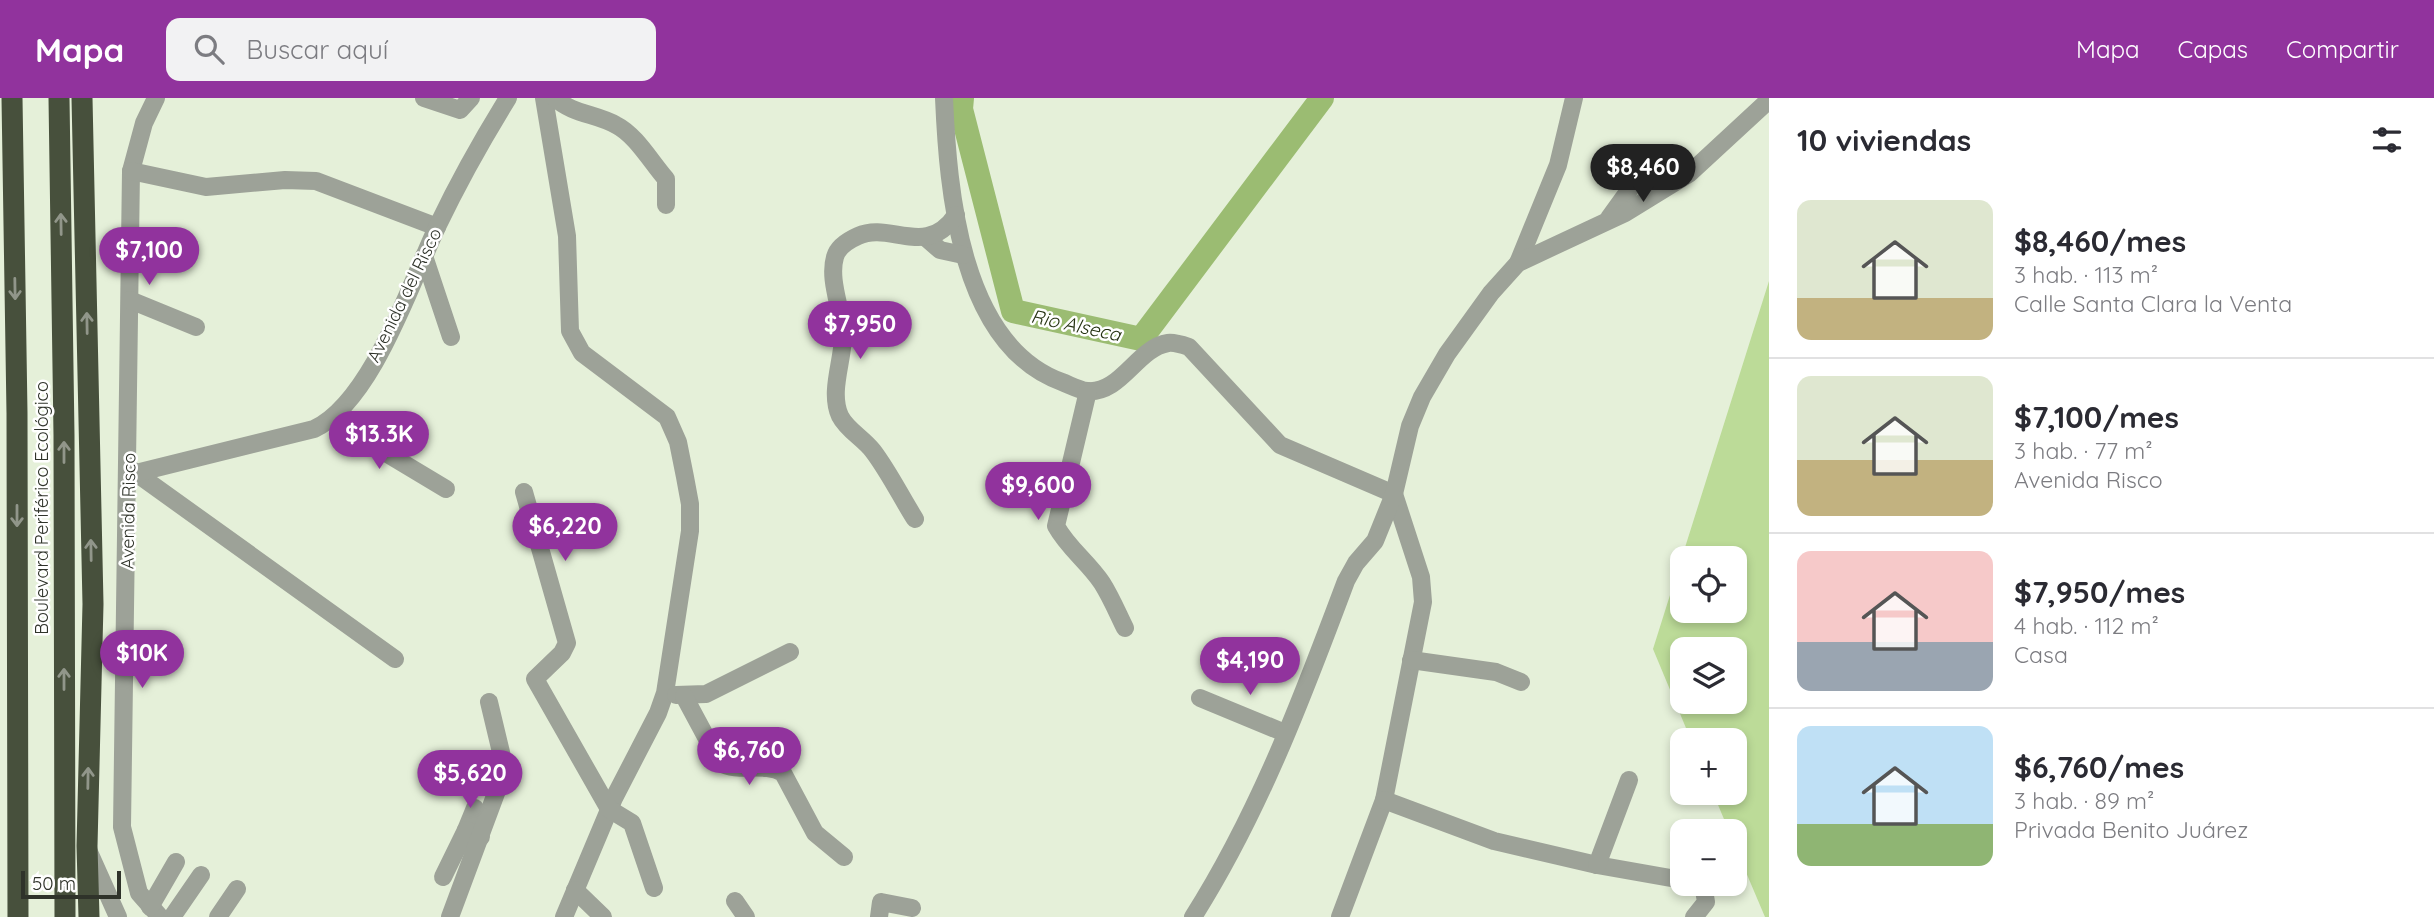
<!DOCTYPE html>
<html lang="es">
<meta charset="utf-8">
<style>
body{margin:0;font-family:Quicksand,sans-serif;background:#f2f2f3;color:#2b2b33;height:100vh;display:flex;flex-direction:column;font-size:26px;white-space:nowrap}
*{box-sizing:border-box;margin:0}
p{font-size:23px;color:#7c7c81}
.icon{flex:none;width:38px;height:38px;fill:none;stroke:currentColor;stroke-width:2;stroke-linecap:round;stroke-linejoin:round}
.map{position:relative;flex:1;overflow:hidden}
.drawer{display:flex;flex-direction:column;background:#fff;width:665px}
.drawer>*{flex:none}
.fabs{position:absolute;left:1670px;top:448px;display:grid;gap:14px}
.fabs a{display:grid;place-items:center;width:77px;height:77px;border-radius:14px;background:#fff;box-shadow:0 4px 10px #0003;font-size:35px}
.scale{position:absolute;left:21px;bottom:18px;width:100px;box-sizing:border-box;padding-left:7px;border:4px solid #2f332a;border-top:0;font-size:19px;line-height:24px;white-space:nowrap;color:#2f332a;-webkit-text-stroke:5px #fff;paint-order:stroke}
.price{position:absolute;translate:-50% -60px;padding:0 16px;border-radius:24px;background:#91339d;color:#fff;font-size:23px;line-height:46px;filter:drop-shadow(0 2px 4px #0008)}
.price::after{content:'';position:absolute;left:50%;top:42px;width:21px;height:16px;margin-left:-10px;background:inherit;clip-path:polygon(0 0,100% 0,50% 100%)}
.price.current{background:#222;color:#fff}
ul{padding:0;list-style:none}
li{display:flex;align-items:center;gap:21px;height:175px;padding:0 28px}
li+li{border-top:2px solid #e1e1e2}
li span{display:grid;place-items:center;flex:none;width:196px;height:140px;border-radius:14px;color:#555}
li>.icon{margin-inline-start:auto}
span .icon{width:84px;height:84px;fill:#fffc;stroke-width:1}
li b{font-size:30px}
h2{display:flex;justify-content:space-between;align-items:center;height:84px;padding:0 28px;font-size:30px}
header{display:flex;align-items:center;gap:42px;box-sizing:border-box;height:98px;padding:0 35px;background:#91339d;color:#fff}
header strong{font-size:33px}
nav{display:flex;gap:38px;margin-inline-start:auto;font-size:24px}
.search{width:490px;height:63px;background:#f2f2f3;display:flex;align-items:center;gap:18px;box-sizing:border-box;padding:0 24px;border-radius:14px;color:#7c7c81;font-size:26px}
main{display:flex;flex:1;min-height:0}
.map>svg:first-child{display:block}
.green{fill:#bcdb98;fill-rule:evenodd}
.lines{fill:none;stroke-linecap:round;stroke-linejoin:round}
.river{stroke:#9bbc72;stroke-width:24}
.minor{stroke:#9da298;stroke-width:18}
.highway{stroke:#47503c;stroke-width:21}
.oneway{stroke:#91968a}
.labels{text-anchor:middle;dominant-baseline:central;stroke-width:5;stroke-linejoin:round;paint-order:stroke}
.street-label{font-size:18px;fill:#2f332a;stroke:#fff}
.water-label{font-size:19px;font-style:italic;fill:#243111;stroke:#fff}
</style>
<header>
<strong>Mapa</strong>
<div class="search"><svg class="icon" aria-label="search" viewBox="0 0 24 24"><circle cx="10" cy="10" r="6"/><path d="M15 15l6 6"/></svg>Buscar aquí</div>
<nav><a>Mapa</a><a>Capas</a><a>Compartir</a></nav>
</header>
<main>
<div class="map">
<svg width="1769" height="819" viewBox="0 0 1769 819">
<rect width="100%" height="100%" fill="#e5f0d9"/>
<path class="green" d="M 1769,183 L 1769,819 L 1765,819 L 1734,746 L 1734,733 L 1729,733 L 1713,695 L 1734,695 L 1734,642 L 1691,642 L 1653,551 ZM 1682,460 L 1734,460 L 1734,513 L 1682,513 ZM 1682,551 L 1734,551 L 1734,604 L 1682,604 Z"/>
<g class="lines">
<polyline class="river" points="962,0 961,11 1013,213 1141,241 1322,0"/>
<g class="minor">
<polyline points="156,0 144,25 131,73 122,729 139,795 160,819"/>
<polyline points="424,0 460,12 471,0"/>
<polyline points="544,0 567,138 570,233 582,255 667,319 678,344 685,379 690,406 690,433 665,595 658,615 614,700 564,819"/>
<path d="M 555,0 C 572,16 597,16 616,27 C 636,37 651,64 666,81 L 666,107"/>
<path d="M 944,0 C 948,92 960,247 1062,284 C 1070,287 1079,292 1087,293 C 1121,296 1137,250 1168,245 C 1174,244 1183,247 1189,249 L 1280,347 L 1394,396 L 1421,479 L 1423,504 L 1384,702 L 1340,819"/>
<polyline points="131,73 206,89 285,82 316,83 437,129"/>
<polyline points="1609,120 1648,66"/>
<polyline points="925,139 940,152 963,157"/>
<polyline points="424,158 451,239"/>
<polyline points="1518,165 1558,67 1574,0"/>
<polyline points="130,202 196,229"/>
<path d="M 1088,293 L 1056,428 C 1068,450 1088,464 1102,485 C 1111,499 1118,516 1125,530"/>
<polyline points="340,315 376,349 446,391"/>
<polyline points="129,370 395,561"/>
<path d="M 136,375 L 314,331 C 372,304 411,184 438,127 C 459,83 482,42 508,0"/>
<polyline points="524,394 567,545 562,555 535,581 609,711 632,725 654,790"/>
<path d="M 915,421 C 901,399 889,374 873,353 C 863,340 847,332 840,318 C 829,294 843,263 843,238 C 843,213 828,183 835,159 C 838,148 849,142 858,138 C 890,123 926,161 956,117"/>
<polyline points="1411,562 1496,574 1521,584"/>
<polyline points="676,597 706,596 790,554"/>
<path d="M 684,598 L 720,665 C 739,675 764,664 783,675 L 815,735 L 844,759"/>
<polyline points="1200,600 1285,635"/>
<polyline points="1384,702 1494,743 1597,767 1682,782"/>
<polyline points="466,732 475,710"/>
<polyline points="88,752 118,819"/>
<polyline points="1597,767 1629,682"/>
<polyline points="443,779 466,732 481,739"/>
<polyline points="575,792 603,819"/>
<polyline points="735,803 746,819"/>
<polyline points="150,809 176,764"/>
<polyline points="172,819 201,777"/>
<polyline points="218,819 237,791"/>
<polyline points="450,819 505,671 489,604"/>
<polyline points="879,819 881,804 912,810"/>
<path d="M 1193,819 C 1259,715 1303,598 1346,483 L 1356,465 L 1375,443 L 1394,396 L 1410,328 L 1422,299 L 1447,256 L 1491,195 L 1518,165 L 1625,115 L 1690,75 L 1769,2"/>
<polyline points="1694,819 1706,804 1704,792 1697,786"/>
</g>
<g class="highway">
<polyline points="12,0 17,315 18,819"/>
<polyline points="59,0 64,337 65,819"/>
<polyline points="82,0 93,506 87,748 89,819"/>
</g>
</g>
<defs><path id="oneway-shaft" d="M-6 0H5M1.5-3L5.5 0L1.5 3" fill="none" stroke-width="1.6" stroke-linecap="round" stroke-linejoin="round" transform="scale(1.75)"/></defs>
<g class="oneway">
<use href="#oneway-shaft" transform="translate(61 126) rotate(-91)"/>
<use href="#oneway-shaft" transform="translate(15 191) rotate(89)"/>
<use href="#oneway-shaft" transform="translate(87 225) rotate(-91)"/>
<use href="#oneway-shaft" transform="translate(64 354) rotate(-90)"/>
<use href="#oneway-shaft" transform="translate(17 418) rotate(90)"/>
<use href="#oneway-shaft" transform="translate(91 452) rotate(-91)"/>
<use href="#oneway-shaft" transform="translate(64 581) rotate(-90)"/>
<use href="#oneway-shaft" transform="translate(88 680) rotate(-89)"/>
</g>
<g class="labels">
<g class="street-label">
<text transform="translate(404 197) rotate(-64)">Avenida del Risco</text>
<text transform="translate(41 410) rotate(-90)">Boulevard Periférico Ecológico</text>
<text transform="translate(128 413) rotate(-89)">Avenida Risco</text>
</g>
<g class="water-label">
<text transform="translate(1076 227) rotate(12)">Rio Alseca</text>
</g>
</g>
</svg>
<div class="fabs">
<a><svg class="icon" aria-label="locate" viewBox="0 0 24 24"><circle cx="12" cy="12" r="6"/><path d="M12 2v4M12 18v4M2 12h4M18 12h4"/></svg></a>
<a><svg class="icon" aria-label="layers" viewBox="0 0 24 24"><path d="M12 4l9 5-9 5-9-5zM3 14l9 5 9-5"/></svg></a>
<a>+</a>
<a>−</a>
</div>
<div class="scale">50 m</div>
<b class="price current" style="left:1643px;top:106px">$8,460</b>
<b class="price" style="left:149px;top:189px">$7,100</b>
<b class="price" style="left:860px;top:263px">$7,950</b>
<b class="price" style="left:379px;top:373px">$13.3K</b>
<b class="price" style="left:1038px;top:424px">$9,600</b>
<b class="price" style="left:565px;top:465px">$6,220</b>
<b class="price" style="left:142px;top:592px">$10K</b>
<b class="price" style="left:1250px;top:599px">$4,190</b>
<b class="price" style="left:749px;top:689px">$6,760</b>
<b class="price" style="left:470px;top:712px">$5,620</b>
</div>
<section class="drawer">
<h2>10 viviendas<svg class="icon" aria-label="filters" viewBox="0 0 24 24"><path d="M4 7h16M4 17h16"/><circle cx="9" cy="7" r="2"/><circle cx="15" cy="17" r="2"/></svg></h2>
<ul>
<li><span style="background:linear-gradient(#dfe7d0 70%,#c2b280 0)"><svg class="icon" aria-label="home" viewBox="0 0 24 24"><path d="M3 11l9-7 9 7M6 9v11h12V9"/></svg></span><div><b>$8,460/mes</b><p>3 hab. · 113 m²</p><p>Calle Santa Clara la Venta</p></div></li>
<li><span style="background:linear-gradient(#dfe7d0 60%,#c2b280 0)"><svg class="icon" aria-label="home" viewBox="0 0 24 24"><path d="M3 11l9-7 9 7M6 9v11h12V9"/></svg></span><div><b>$7,100/mes</b><p>3 hab. · 77 m²</p><p>Avenida Risco</p></div></li>
<li><span style="background:linear-gradient(#f6c9c9 65%,#9aa5b1 0)"><svg class="icon" aria-label="home" viewBox="0 0 24 24"><path d="M3 11l9-7 9 7M6 9v11h12V9"/></svg></span><div><b>$7,950/mes</b><p>4 hab. · 112 m²</p><p>Casa</p></div></li>
<li><span style="background:linear-gradient(#bfe0f5 70%,#8fb573 0)"><svg class="icon" aria-label="home" viewBox="0 0 24 24"><path d="M3 11l9-7 9 7M6 9v11h12V9"/></svg></span><div><b>$6,760/mes</b><p>3 hab. · 89 m²</p><p>Privada Benito Juárez</p></div></li>
</ul>
</section>
</main>
